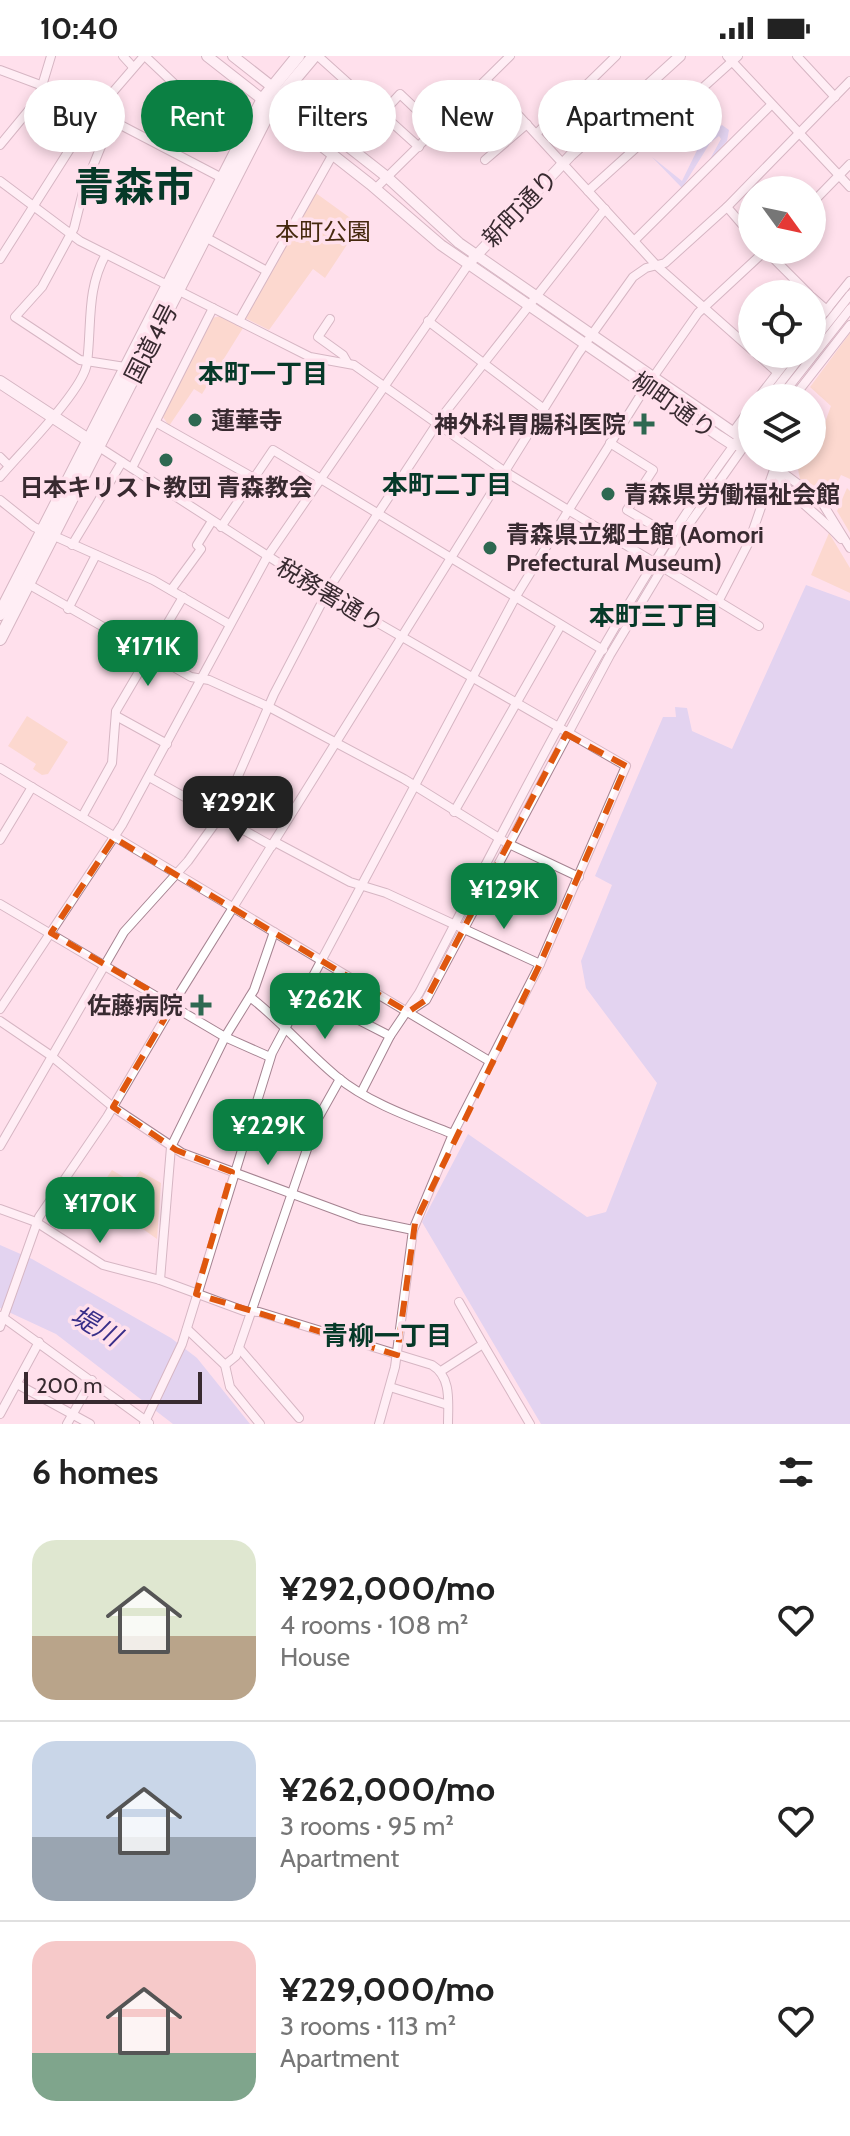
<!DOCTYPE html>
<meta charset="utf-8">
<style>
body{margin:0;font-family:Cabin,"Noto Sans JP",sans-serif;background:#f2f2f2;color:#222;height:100vh;display:flex;flex-direction:column;font-size:30px;white-space:nowrap}
*{box-sizing:border-box;margin:0}
p{font-size:26px;color:#767676}
.icon{flex:none;width:44px;height:44px;fill:none;stroke:currentColor;stroke-width:2;stroke-linecap:round;stroke-linejoin:round}
.map{position:relative;height:1368px;overflow:hidden}
.drawer{display:flex;flex-direction:column;background:#fff;flex:1}
.drawer>*{flex:none}
.guide{position:absolute;left:24px;top:24px;width:802px;height:72px;display:flex;gap:16px}
.needle{width:52px;rotate:123deg}
.buttons{position:absolute;left:738px;top:120px;display:grid;gap:16px}
.buttons a{display:grid;place-items:center;width:88px;height:88px;border-radius:50%;background:#fff;box-shadow:0 4px 12px #0003;font-size:40px}
.scale{position:absolute;left:24px;bottom:20px;width:178px;box-sizing:border-box;padding-left:8px;border:4px solid #382a30;border-top:0;font-size:22px;line-height:28px;white-space:nowrap;color:#382a30;-webkit-text-stroke:6px #ffe0ec;paint-order:stroke}
.price{position:absolute;translate:-50% -68px;padding:0 18px;border-radius:16px;background:#0b8043;color:#fff;font-size:26px;line-height:52px;filter:drop-shadow(0 2px 4px #0008)}
.price::after{content:'';position:absolute;left:50%;top:48px;width:24px;height:18px;margin-left:-12px;background:inherit;clip-path:polygon(0 0,100% 0,50% 100%)}
.price.on{background:#222;color:#fff}
ul{padding:0;list-style:none}
li{display:flex;align-items:center;gap:24px;height:200px;padding:0 32px}
li+li{border-top:2px solid #e0e0e0}
li span{display:grid;place-items:center;flex:none;width:224px;height:160px;border-radius:24px;color:#555}
li>.icon{margin-inline-start:auto}
span .icon{width:96px;height:96px;fill:#fffc;stroke-width:1}
li b{font-size:34px}
h2{display:flex;justify-content:space-between;align-items:center;height:96px;padding:0 32px;font-size:34px}
.pill{padding:0 28px;border-radius:36px;background:#fff;box-shadow:0 4px 12px #0003;font-size:28px;line-height:72px}
.pill.on{background:#0b8043;color:#fff}
.status{display:flex;justify-content:space-between;align-items:center;height:56px;padding:0 40px;background:#fff;direction:ltr}
.status svg{height:22px;fill:currentColor}
.map>svg:first-child{display:block}
.green{fill:#f8ceac}
.water{fill:#c0c3f4}
.lines{fill:none;stroke-linecap:round;stroke-linejoin:round}
.minor-casing{stroke:#a58391;stroke-width:10}
.major-casing{stroke:#a58391;stroke-width:12}
.highway-casing{stroke:#a58391;stroke-width:14}
.minor{stroke:#fff;stroke-width:8}
.major{stroke:#fff;stroke-width:10}
.highway{stroke:#fff;stroke-width:12}
.minor-bridge-casing{stroke:#a58391;stroke-width:10;stroke-linecap:butt}
.minor-bridge{stroke:#fff;stroke-width:8}
.marked{fill:none;stroke:#df570e;stroke-width:6;stroke-dasharray:16 10;stroke-linejoin:round}
.poi-dot{fill:#2e6851;stroke:#ffe0ec;stroke-width:3}
.labels{text-anchor:middle;dominant-baseline:central;stroke-width:7;stroke-linejoin:round;paint-order:stroke}
.street-label{font-size:24px;fill:#382a30;stroke:#ffe0ec}
.park-label{font-size:24px;fill:#45290e;stroke:#ffe0ec}
.poi-label{font-size:24px;font-weight:bold;fill:#382a30;stroke:#ffe0ec;text-anchor:start}
.neighbourhood-label{font-size:26px;font-weight:bold;fill:#063928;stroke:#ffe0ec}
.water-label{font-size:26px;font-style:italic;fill:#392f89;stroke:#ffe0ec}
.town-label{font-size:40px;font-weight:bold;fill:#063928;stroke:#ffe0ec}
</style>
<div class="status"><b>10:40</b><svg viewBox="0 0 49 12"><path d="M0 12V9h3v3zM5 12V6h3v6zM10 12V3h3v9zM15 12V0h3v12zM26 1h20v11H26zM47 4h2v5h-2z"/></svg></div>
<div class="map">
<svg width="850" height="1368" viewBox="0 0 850 1368">
<rect width="100%" height="100%" fill="#ffe0ec"/>
<g class="green">
<polygon points="313,135 360,169 325,222 313,213 269,274 245,262"/>
<polygon points="220,260 243,272 202,338 194,333 169,370 163,361 212,262"/>
<polygon points="850,277 850,423 841,419 831,440 835,443 832,448 800,423 798,413 782,407 783,402 812,402 812,387 820,380 831,350 810,331"/>
<polygon points="847,432 850,435 850,477 837,455"/>
<polygon points="829,477 850,512 850,537 811,519"/>
<polygon points="27,660 68,686 48,718 42,719 33,713 36,708 8,690"/>
<polygon points="112,1114 132,1126 140,1115 161,1127 157,1183 112,1151 98,1149 103,1140 97,1136"/>
</g>
<g class="water">
<polygon points="702,47 716,52 721,61 696,60 697,50"/>
<polygon points="722,69 729,74 727,85 709,105 721,83 719,80 710,87 682,132 652,101 682,125 704,80"/>
<polygon points="806,529 850,545 850,1368 541,1368 422,1166 468,1078 587,1161 606,1156 657,1027 586,932 581,905 612,829 595,820 663,661 676,661 675,651 687,652 692,675 732,693"/>
<polygon points="0,1189 32,1203 171,1282 197,1302 250,1368 173,1368 56,1278 0,1252"/>
</g>
<g class="lines">
<defs>
<g id="minor">
<polyline points="123,0 133,11"/>
<polyline points="145,0 220,71 242,83"/>
<polyline points="318,0 419,91"/>
<polyline points="727,0 850,131"/>
<polyline points="797,0 835,41"/>
<polyline points="0,14 43,30"/>
<polyline points="487,25 657,210 752,294"/>
<polyline points="111,36 117,51 84,132 74,172 42,231 15,261 80,304 125,311"/>
<polyline points="38,43 87,66"/>
<polyline points="111,64 222,122"/>
<polyline points="537,77 616,0"/>
<polyline points="0,89 38,43 51,0"/>
<polyline points="350,92 400,38 437,73"/>
<polyline points="485,104 527,68"/>
<polyline points="0,125 80,185 310,301 354,309 504,415 759,570"/>
<polyline points="376,132 510,0"/>
<polyline points="588,135 738,0"/>
<polyline points="812,147 850,108"/>
<polyline points="727,151 752,180"/>
<polyline points="205,181 265,214"/>
<polyline points="634,185 771,49"/>
<polyline points="765,194 809,238"/>
<polyline points="0,203 87,66 144,0"/>
<polyline points="812,241 829,256"/>
<polyline points="330,263 318,281 343,299 347,306"/>
<polyline points="239,265 333,98"/>
<polyline points="428,265 544,353"/>
<polyline points="812,272 850,225"/>
<polyline points="757,298 777,316"/>
<polyline points="758,342 792,298"/>
<polyline points="769,342 803,298"/>
<polyline points="781,342 787,333"/>
<polyline points="793,342 850,269"/>
<polyline points="157,367 254,422"/>
<polyline points="733,376 752,350"/>
<polyline points="610,387 653,414 627,454 671,480"/>
<polyline points="99,391 319,533 626,710 540,908 453,1078 413,1174"/>
<polyline points="0,401 9,410"/>
<polyline points="763,402 821,445 850,492"/>
<polyline points="132,412 213,252"/>
<path d="M 776,415 C 782,435 825,463 841,483"/>
<path d="M 0,421 C 19,398 84,334 87,307 C 92,268 86,234 106,198"/>
<polyline points="0,444 34,471 153,524 229,568"/>
<polyline points="221,471 273,394 603,594"/>
<polyline points="72,489 122,406"/>
<polyline points="28,528 191,621 209,624 269,651 404,723 507,787 579,821"/>
<polyline points="171,534 201,493 197,489 212,465"/>
<polyline points="718,546 749,486 778,402"/>
<polyline points="68,553 96,499"/>
<polyline points="118,661 167,688"/>
<polyline points="0,712 491,1006"/>
<polyline points="149,721 272,790"/>
<polyline points="454,756 561,569"/>
<polyline points="82,761 112,707 116,655 183,541"/>
<polyline points="0,784 32,731"/>
<polyline points="275,786 350,826 386,837 540,908"/>
<polyline points="0,848 225,981 270,1001"/>
<polyline points="306,937 390,980"/>
<path d="M 250,941 C 281,965 306,995 336,1020 C 368,1047 415,1063 453,1078"/>
<polyline points="0,953 122,769 267,501 468,209"/>
<polyline points="408,956 426,944 610,599 687,471 752,379"/>
<polyline points="0,965 50,999 113,1051 182,1097 360,1163 413,1174 395,1311 379,1368"/>
<path d="M 362,1035 L 390,980 L 419,937 C 521,742 618,540 752,365"/>
<polyline points="0,1090 124,876 188,805 221,759 274,638 331,529 440,363 605,153"/>
<path d="M 0,1153 L 36,1166 L 103,1209 L 160,1224 L 244,1255 L 259,1256 L 432,1309 C 452,1321 448,1347 448,1368"/>
<polyline points="160,1224 171,1091 225,981 254,934 274,876"/>
<polyline points="1,1260 149,1367"/>
<polyline points="0,1271 39,1161 107,1061 181,935 578,298 633,221 646,212 665,207 727,151 850,25"/>
<polyline points="187,1273 225,1309 230,1331 260,1368"/>
<polyline points="483,1288 530,1368"/>
<polyline points="239,1292 299,1362"/>
<polyline points="225,1309 236,1300 317,1064 340,1023"/>
<polyline points="441,1315 483,1288 459,1246"/>
<polyline points="17,1328 90,1368"/>
<polyline points="390,1331 448,1349"/>
<polyline points="0,1358 39,1286"/>
<polyline points="67,1368 92,1324"/>
<polyline points="144,1368 182,1288 272,997 515,542 568,455 640,340 698,257 766,194"/>
</g>
<g id="major">
<polyline points="207,0 370,128 441,189 719,380 733,389 744,389"/>
<polyline points="233,0 387,121 459,187 740,381 744,389"/>
<polyline points="473,203 571,99 680,0"/>
</g>
<g id="highway">
<polyline points="0,326 93,387"/>
<polyline points="0,558 263,43 298,0"/>
<polyline points="0,583 272,50 314,0"/>
</g>
</defs>
<use href="#minor" class="minor-casing"/>
<use href="#major" class="major-casing"/>
<use href="#highway" class="highway-casing"/>
<use href="#minor" class="minor"/>
<use href="#major" class="major"/>
<use href="#highway" class="highway"/>
<defs>
<g id="minor-bridge">
<polyline points="812,287 850,239"/>
<polyline points="787,333 850,253"/>
</g>
</defs>
<use href="#minor-bridge" class="minor-bridge-casing"/>
<use href="#minor-bridge" class="minor-bridge"/>
</g>
<path d="M0 0H850V1368H0ZM 566,678 L 626,710 L 540,908 L 415,1167 L 397,1299 L 196,1238 L 232,1116 L 176,1094 L 113,1051 L 173,948 L 51,877 L 114,782 L 408,956 L 426,944 Z" fill="#ffe0ec" fill-opacity=".55" fill-rule="evenodd"/>
<path class="marked" d="M 566,678 L 626,710 L 540,908 L 415,1167 L 397,1299 L 196,1238 L 232,1116 L 176,1094 L 113,1051 L 173,948 L 51,877 L 114,782 L 408,956 L 426,944 Z"/>
<g class="poi-dot">
<circle cx="195" cy="364" r="8"/>
<path d="M640 356h8v8h8v8h-8v8h-8v-8h-8v-8h8z"/>
<circle cx="166" cy="404" r="8"/>
<circle cx="608" cy="438" r="8"/>
<circle cx="490" cy="492" r="8"/>
<path d="M197 937h8v8h8v8h-8v8h-8v-8h-8v-8h8z"/>
</g>
<g class="labels">
<g class="street-label">
<text transform="translate(520 152) rotate(-46)">新町通り</text>
<text transform="translate(151 287) rotate(-63)">国道4号</text>
<text transform="translate(674 349) rotate(35)">柳町通り</text>
<text transform="translate(330 539) rotate(31)">税務署通り</text>
</g>
<g class="park-label">
<text x="323" y="175">本町公園</text>
</g>
<g class="poi-label">
<text x="211" y="364">蓮華寺</text>
<text x="626" y="368" text-anchor="end">神外科胃腸科医院</text>
<text x="166" y="431" text-anchor="middle">日本キリスト教団 青森教会</text>
<text x="624" y="438">青森県労働福祉会館</text>
<text x="506" y="478">青森県立郷土館 (Aomori<tspan x="506" dy="28">Prefectural Museum)</tspan></text>
<text x="183" y="949" text-anchor="end">佐藤病院</text>
</g>
<g class="neighbourhood-label">
<text x="263" y="318">本町一丁目</text>
<text x="447" y="429">本町二丁目</text>
<text x="654" y="560">本町三丁目</text>
<text x="387" y="1280">青柳一丁目</text>
</g>
<g class="water-label">
<text transform="translate(96 1270) rotate(30)">堤川</text>
</g>
<g class="town-label">
<text x="134" y="130">青森市</text>
</g>
</g>
</svg>
<div class="buttons">
<a><svg class="needle" viewBox="-14 -14 28 28"><path d="M0-13l5 13h-10z" fill="#e53935"/><path d="M0 13l5-13h-10z" fill="#767676"/></svg></a>
<a><svg class="icon" aria-label="locate" viewBox="0 0 24 24"><circle cx="12" cy="12" r="6"/><path d="M12 2v4M12 18v4M2 12h4M18 12h4"/></svg></a>
<a><svg class="icon" aria-label="layers" viewBox="0 0 24 24"><path d="M12 4l9 5-9 5-9-5zM3 14l9 5 9-5"/></svg></a>
</div>
<div class="scale">200 m</div>
<b class="price" style="left:148px;top:632px">¥171K</b>
<b class="price on" style="left:238px;top:788px">¥292K</b>
<b class="price" style="left:504px;top:875px">¥129K</b>
<b class="price" style="left:325px;top:985px">¥262K</b>
<b class="price" style="left:268px;top:1111px">¥229K</b>
<b class="price" style="left:100px;top:1189px">¥170K</b>
<div class="guide">
<a class="pill">Buy</a>
<a class="pill on">Rent</a>
<a class="pill">Filters</a>
<a class="pill">New</a>
<a class="pill">Apartment</a>
</div>
</div>
<section class="drawer">
<h2>6 homes<svg class="icon" aria-label="filters" viewBox="0 0 24 24"><path d="M4 7h16M4 17h16"/><circle cx="9" cy="7" r="2"/><circle cx="15" cy="17" r="2"/></svg></h2>
<ul>
<li><span style="background:linear-gradient(#dfe7d0 60%,#b9a48a 0)"><svg class="icon" aria-label="home" viewBox="0 0 24 24"><path d="M3 11l9-7 9 7M6 9v11h12V9"/></svg></span><div><b>¥292,000/mo</b><p>4 rooms · 108 m²</p><p>House</p></div><svg class="icon" aria-label="heart" viewBox="0 0 24 24"><path d="M12 20l-8-8c-3-5 5-10 8-4 3-6 11-1 8 4z"/></svg></li>
<li><span style="background:linear-gradient(#c9d6e8 60%,#9aa5b1 0)"><svg class="icon" aria-label="home" viewBox="0 0 24 24"><path d="M3 11l9-7 9 7M6 9v11h12V9"/></svg></span><div><b>¥262,000/mo</b><p>3 rooms · 95 m²</p><p>Apartment</p></div><svg class="icon" aria-label="heart" viewBox="0 0 24 24"><path d="M12 20l-8-8c-3-5 5-10 8-4 3-6 11-1 8 4z"/></svg></li>
<li><span style="background:linear-gradient(#f6c9c9 70%,#7fa58c 0)"><svg class="icon" aria-label="home" viewBox="0 0 24 24"><path d="M3 11l9-7 9 7M6 9v11h12V9"/></svg></span><div><b>¥229,000/mo</b><p>3 rooms · 113 m²</p><p>Apartment</p></div><svg class="icon" aria-label="heart" viewBox="0 0 24 24"><path d="M12 20l-8-8c-3-5 5-10 8-4 3-6 11-1 8 4z"/></svg></li>
</ul>
</section>
